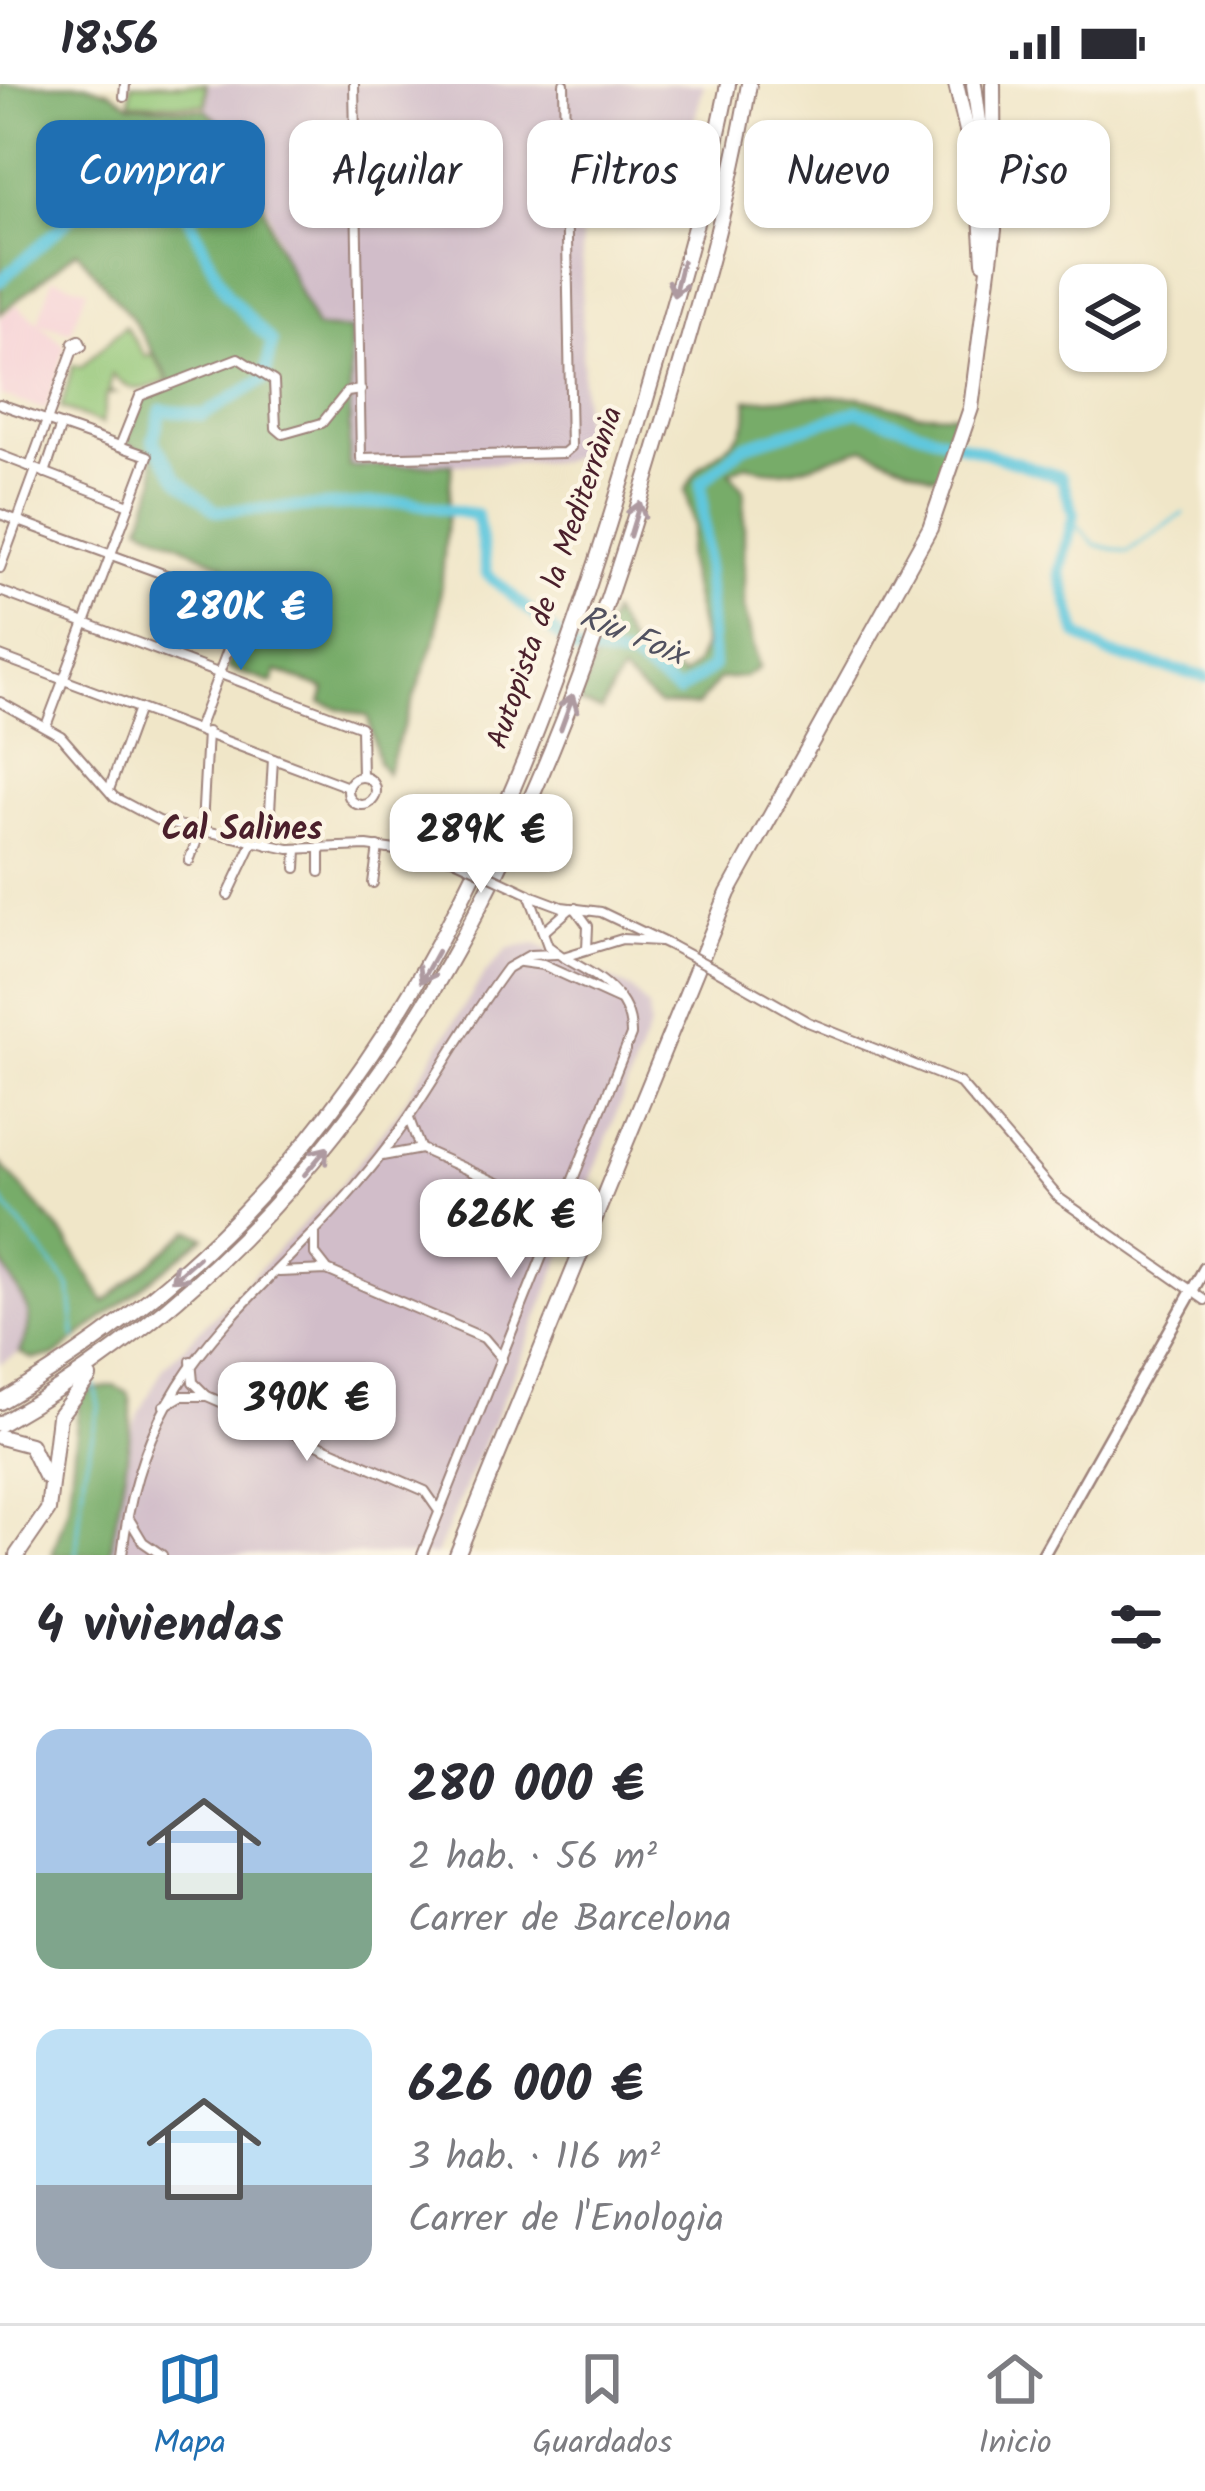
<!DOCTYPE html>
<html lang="es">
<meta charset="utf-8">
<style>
body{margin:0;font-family:Kalam,sans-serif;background:#f7f7f7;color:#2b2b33;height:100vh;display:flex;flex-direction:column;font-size:45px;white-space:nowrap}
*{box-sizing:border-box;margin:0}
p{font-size:39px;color:#7c7c81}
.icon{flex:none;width:66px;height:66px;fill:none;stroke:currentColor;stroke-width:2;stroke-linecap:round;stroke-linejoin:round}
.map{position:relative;height:1471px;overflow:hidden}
.sheet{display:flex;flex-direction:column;background:#fff;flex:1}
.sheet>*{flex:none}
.guide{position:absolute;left:36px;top:36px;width:1134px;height:108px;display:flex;gap:24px}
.tools{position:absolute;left:1059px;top:180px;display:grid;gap:24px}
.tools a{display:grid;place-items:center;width:108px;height:108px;border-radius:24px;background:#fff;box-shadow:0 3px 9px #0004;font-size:60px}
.price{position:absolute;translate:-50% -102px;padding:0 27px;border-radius:24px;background:#fff;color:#222;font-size:39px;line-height:78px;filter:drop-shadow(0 3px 6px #0008)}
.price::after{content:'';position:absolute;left:50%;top:72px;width:36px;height:27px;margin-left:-18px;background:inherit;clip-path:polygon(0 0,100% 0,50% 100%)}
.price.on{background:#1f6fb2;color:#fff}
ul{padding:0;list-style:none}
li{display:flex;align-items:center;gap:36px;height:300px;padding:0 36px}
li span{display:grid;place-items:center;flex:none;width:336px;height:240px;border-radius:24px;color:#555}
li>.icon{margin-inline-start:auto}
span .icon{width:144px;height:144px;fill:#fffc;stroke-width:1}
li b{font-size:51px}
h2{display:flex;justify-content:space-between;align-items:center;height:144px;padding:0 36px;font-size:51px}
.pill{padding:0 42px;border-radius:24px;background:#fff;box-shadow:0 3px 9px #0004;font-size:42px;line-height:108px}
.pill.on{background:#1f6fb2;color:#fff}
.status{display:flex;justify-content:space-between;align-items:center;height:84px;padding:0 60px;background:#fff;direction:ltr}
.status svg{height:33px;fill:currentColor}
.tab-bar{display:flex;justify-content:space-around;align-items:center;height:168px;border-top:3px solid #e1e1e2;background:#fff;font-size:33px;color:#7c7c81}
.tab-bar a{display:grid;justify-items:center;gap:6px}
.tab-bar .on{color:#1f6fb2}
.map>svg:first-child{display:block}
.built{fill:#f6cfd6}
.industrial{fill:#d1bdc9}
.green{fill:#94c779;stroke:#6f7352;stroke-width:3}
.forest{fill:#77ac69;stroke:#60664a;stroke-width:3}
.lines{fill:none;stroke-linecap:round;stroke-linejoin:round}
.stream{stroke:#60c7dd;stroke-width:3}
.river{stroke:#60c7dd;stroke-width:12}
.minor-casing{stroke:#9d827a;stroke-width:12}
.major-casing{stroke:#9d827a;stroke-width:15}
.highway-casing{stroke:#9d827a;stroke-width:18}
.minor{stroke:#fff;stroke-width:8}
.major{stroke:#fff;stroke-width:10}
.highway{stroke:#fff;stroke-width:14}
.minor-bridge-casing{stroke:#9d827a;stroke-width:12;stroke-linecap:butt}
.minor-bridge{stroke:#fff;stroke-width:8}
.oneway{stroke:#ae9aa0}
.labels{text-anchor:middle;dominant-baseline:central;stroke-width:9;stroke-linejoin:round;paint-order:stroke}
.street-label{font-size:30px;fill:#4a1f2b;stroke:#fcf5e5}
.water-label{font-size:33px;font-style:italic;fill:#515160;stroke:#fcf5e5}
.neighbourhood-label{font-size:33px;font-weight:bold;fill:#4a1f2b;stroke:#fcf5e5}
</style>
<div class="status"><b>18:56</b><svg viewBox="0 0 49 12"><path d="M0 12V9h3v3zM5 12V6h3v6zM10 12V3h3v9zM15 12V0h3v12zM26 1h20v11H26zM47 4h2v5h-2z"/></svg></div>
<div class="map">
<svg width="1205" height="1471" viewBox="0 0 1205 1471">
<rect width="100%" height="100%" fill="#fcf5e5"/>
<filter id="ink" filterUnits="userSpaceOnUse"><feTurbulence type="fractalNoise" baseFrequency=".00833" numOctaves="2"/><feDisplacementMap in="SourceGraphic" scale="24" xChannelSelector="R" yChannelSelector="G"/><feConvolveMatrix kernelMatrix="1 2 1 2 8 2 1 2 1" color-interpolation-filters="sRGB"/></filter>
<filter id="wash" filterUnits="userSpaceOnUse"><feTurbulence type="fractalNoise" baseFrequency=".004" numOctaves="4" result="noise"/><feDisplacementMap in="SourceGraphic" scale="48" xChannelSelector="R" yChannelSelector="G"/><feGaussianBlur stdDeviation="2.7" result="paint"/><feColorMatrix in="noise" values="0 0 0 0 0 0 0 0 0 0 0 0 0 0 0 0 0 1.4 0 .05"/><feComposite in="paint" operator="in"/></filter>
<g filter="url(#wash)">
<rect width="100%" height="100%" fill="#f0e6c8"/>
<polygon class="built" points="53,194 87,205 71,248 38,238 65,262 46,326 0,311 0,234 17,221 38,238"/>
<g class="industrial">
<polygon points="207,0 704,0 666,144 582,144 583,359 575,372 561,378 349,383 350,301 325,300 255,86 243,59 206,26"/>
<polygon points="536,860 633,906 648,924 650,942 537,1236 436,1471 110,1471 118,1402 134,1339 163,1284 339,1103 398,1028 485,889 509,864"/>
<polygon points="0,1172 28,1218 30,1247 20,1269 0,1280"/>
</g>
<g class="green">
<polygon points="131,0 206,0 206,21 130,19"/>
<path d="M 125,242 L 146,273 L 152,269 L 168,296 C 139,309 132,308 112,291 L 109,307 L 115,309 L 106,311 L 102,340 L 61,324 L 73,281 L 81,283 Z"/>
</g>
<g class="forest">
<polygon points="0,0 85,0 112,8 130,21 206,26 243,59 276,158 316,244 351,246 349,383 452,380 437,550 386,690 378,678 368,633 321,619 325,605 277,587 272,599 227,584 253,512 218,498 223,481 141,441 156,394 152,370 126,359 141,318 169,302 169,295 133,236 77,167 0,230"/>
<path d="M 813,312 L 859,313 L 918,329 L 961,330 L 942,391 L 931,392 L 865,364 C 825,372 786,400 748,380 L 730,388 L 744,407 L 744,523 L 759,584 L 745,593 L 719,595 L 697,622 L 659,621 L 621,589 L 601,626 L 579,619 L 612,529 L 632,564 L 683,592 L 696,580 L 704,562 L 686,473 L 693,442 L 685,406 C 690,399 695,387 702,382 C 724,363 752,353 747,316 Z"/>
<path d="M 0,1079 L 63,1150 L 105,1218 L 190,1146 L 205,1153 L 55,1272 L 33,1275 L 20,1269 C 43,1217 16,1217 1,1174 C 0,1149 0,1106 0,1079 Z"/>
<path d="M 114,1302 L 128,1309 C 140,1330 114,1438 110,1471 L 52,1471 L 68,1423 L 79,1317 L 91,1306 Z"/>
</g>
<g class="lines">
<g class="stream">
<polyline points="1073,436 1095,461 1128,468 1184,429"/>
<polyline points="0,1114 70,1203 75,1254"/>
<polyline points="76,1471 84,1387 99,1323 94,1300"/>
</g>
<polyline class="river" points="0,197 64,140 142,51 201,63 217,99 189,134 227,211 272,258 265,295 203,331 161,326 153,356 178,395 216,427 408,418 477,431 487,490 576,567 632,575 678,608 713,583 701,399 743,362 858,327 1061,393 1074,430 1060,489 1078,551 1109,570 1205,593"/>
</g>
</g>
<g filter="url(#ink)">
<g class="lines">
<defs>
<g id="minor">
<polyline points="354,0 361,374 564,369 571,363 564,0"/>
<polyline points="124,13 125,0"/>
<polygon points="79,256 82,262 77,265 73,259"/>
<polyline points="0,320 148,372 46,642"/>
<polyline points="120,362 140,312 238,274 274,297 276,344 283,350 322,339 347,308 361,306"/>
<polyline points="0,371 129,421"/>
<polyline points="30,383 74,263"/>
<polyline points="45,389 61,341"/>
<polyline points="0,430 245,520 198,645"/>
<polyline points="0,484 36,386"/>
<polyline points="0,507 361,643 362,693"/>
<polyline points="0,572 348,703"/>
<polyline points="0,618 61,652 114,713 159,737 289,765 367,762 452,774"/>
<circle cx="362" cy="707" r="14"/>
<polyline points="109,706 139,624"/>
<polyline points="268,761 273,675"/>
<polyline points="320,764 320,788"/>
<polyline points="189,777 202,743 207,648"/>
<polyline points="296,784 297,765"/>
<polyline points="373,799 378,763"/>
<polyline points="529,810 548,862 563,873 622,855 660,857"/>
<polyline points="228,811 253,758"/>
<polyline points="530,811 562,823 601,828 672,862"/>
<polyline points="575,824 588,842 587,865"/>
<polyline points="547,845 571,824"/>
<polyline points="521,878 543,881 618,915"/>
<polyline points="713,884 808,938 960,999 1059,1114 1205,1216"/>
<polyline points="409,1035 420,1064"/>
<polyline points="382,1072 421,1065 540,1118 557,1140"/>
<polyline points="315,1149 315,1170 326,1184"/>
<polyline points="279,1188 327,1186 484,1254 502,1275"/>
<polyline points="191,1277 193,1298 206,1311"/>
<polyline points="164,1322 181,1312 207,1312 425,1407 439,1427"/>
<polyline points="128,1433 143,1458 162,1471"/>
<path d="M 122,1471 C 144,1269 264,1219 379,1074 C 427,1014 461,945 507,884 L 530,871 L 556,870"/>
<path d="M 422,1471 L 631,951 C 632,909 595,891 563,873"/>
</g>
<polyline id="major" points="1043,1471 1205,1184"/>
<g id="highway">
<polyline points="956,0 979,98 984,178"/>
<polyline points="974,0 985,82"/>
<path d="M 0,1318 C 371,1104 517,751 633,360 C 667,242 705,121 728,0"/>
<path d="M 0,1340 C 370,1129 535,768 652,377 C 689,253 728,128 749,0"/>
<polyline points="0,1353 30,1361 45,1392"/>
<polyline points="17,1471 48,1426 59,1332 89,1293"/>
<polyline points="457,1471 728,809 930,444 971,324 994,146 993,0"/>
</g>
</defs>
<use href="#minor" class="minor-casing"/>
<use href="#major" class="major-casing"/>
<use href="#highway" class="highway-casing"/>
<use href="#minor" class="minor"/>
<use href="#major" class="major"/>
<use href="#highway" class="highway"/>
<defs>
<g id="minor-bridge">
<polyline points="452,774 529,810"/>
<polyline points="672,862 713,884"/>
</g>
</defs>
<use href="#minor-bridge" class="minor-bridge-casing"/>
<use href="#minor-bridge" class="minor-bridge"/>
</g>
<defs><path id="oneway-shaft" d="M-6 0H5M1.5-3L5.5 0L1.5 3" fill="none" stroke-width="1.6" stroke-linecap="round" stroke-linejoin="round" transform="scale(3)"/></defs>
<g class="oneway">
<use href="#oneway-shaft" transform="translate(678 195) rotate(104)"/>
<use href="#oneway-shaft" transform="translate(635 435) rotate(-73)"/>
<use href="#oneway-shaft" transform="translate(567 628) rotate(-70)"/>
<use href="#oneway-shaft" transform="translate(429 883) rotate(119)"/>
<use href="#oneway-shaft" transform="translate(316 1077) rotate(-50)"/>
<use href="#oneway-shaft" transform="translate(185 1185) rotate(139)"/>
</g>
</g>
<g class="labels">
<g class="street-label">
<text transform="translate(556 494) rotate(-71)">Autopista de la Mediterrània</text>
</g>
<g class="water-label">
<text transform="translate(632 553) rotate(22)">Riu Foix</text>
</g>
<g class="neighbourhood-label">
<text x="242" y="746">Cal Salines</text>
</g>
</g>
</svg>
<div class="tools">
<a><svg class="icon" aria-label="layers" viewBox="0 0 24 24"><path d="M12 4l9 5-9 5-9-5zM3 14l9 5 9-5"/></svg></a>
</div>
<b class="price on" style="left:241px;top:589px">280K €</b>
<b class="price" style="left:481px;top:812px">289K €</b>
<b class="price" style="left:511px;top:1197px">626K €</b>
<b class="price" style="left:307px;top:1380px">390K €</b>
<div class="guide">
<a class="pill on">Comprar</a>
<a class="pill">Alquilar</a>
<a class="pill">Filtros</a>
<a class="pill">Nuevo</a>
<a class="pill">Piso</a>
</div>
</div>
<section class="sheet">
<h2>4 viviendas<svg class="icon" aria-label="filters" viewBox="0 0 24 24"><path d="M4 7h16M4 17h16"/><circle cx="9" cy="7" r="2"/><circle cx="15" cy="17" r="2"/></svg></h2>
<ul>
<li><span style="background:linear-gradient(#a9c7e8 60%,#7fa58c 0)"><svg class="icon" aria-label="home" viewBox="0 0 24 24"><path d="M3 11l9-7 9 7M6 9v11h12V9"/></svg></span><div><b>280 000 €</b><p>2 hab. · 56 m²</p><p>Carrer de Barcelona</p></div></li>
<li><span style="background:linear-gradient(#bfe0f5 65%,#9aa5b1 0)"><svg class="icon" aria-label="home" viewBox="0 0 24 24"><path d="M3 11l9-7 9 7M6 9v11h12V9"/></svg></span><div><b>626 000 €</b><p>3 hab. · 116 m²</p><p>Carrer de l'Enologia</p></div></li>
</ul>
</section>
<nav class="tab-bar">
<a class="on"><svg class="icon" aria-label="map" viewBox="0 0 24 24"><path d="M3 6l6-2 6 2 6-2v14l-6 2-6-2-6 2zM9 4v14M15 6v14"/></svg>Mapa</a>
<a><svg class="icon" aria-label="saved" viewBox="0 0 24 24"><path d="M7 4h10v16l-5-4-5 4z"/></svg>Guardados</a>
<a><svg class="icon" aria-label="home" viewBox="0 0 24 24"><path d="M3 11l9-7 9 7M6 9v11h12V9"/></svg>Inicio</a>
</nav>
